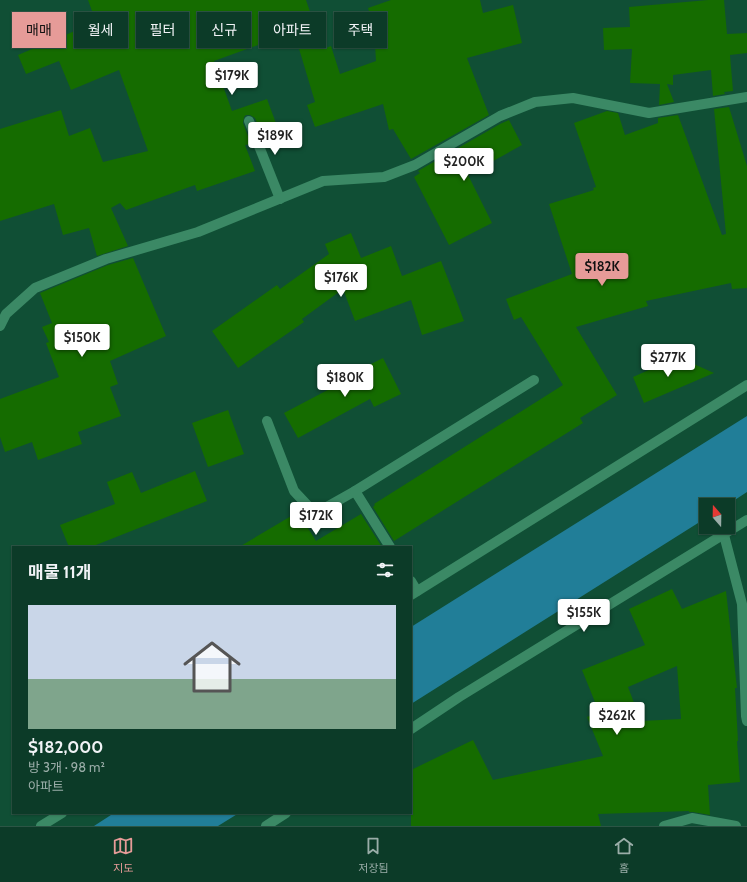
<!DOCTYPE html>
<html lang="ko">
<meta charset="utf-8">
<style>
body{margin:0;font-family:Cabin,"Noto Sans KR",sans-serif;background:#1a4634;color:#f1f3f6;height:100vh;display:flex;flex-direction:column;font-size:15px;white-space:nowrap}
*{box-sizing:border-box;margin:0}
p{font-size:13px;color:#9aada8}
.icon{flex:none;width:22px;height:22px;fill:none;stroke:currentColor;stroke-width:2;stroke-linecap:round;stroke-linejoin:round}
.map{position:relative;flex:1;overflow:hidden}
.panel{position:absolute;left:12px;top:546px;width:400px;height:268px;display:flex;flex-direction:column;background:#0c3b28;border-radius:0px;box-shadow:0 1px 3px #0004,0 0 0 1px #2c5545}
.panel>*{flex:none}
.hud{position:absolute;left:12px;top:12px;width:400px;height:36px;display:flex;gap:8px}
.needle{width:26px;rotate:340deg}
.buttons{position:absolute;left:699px;top:498px;display:grid;gap:8px}
.buttons a{display:grid;place-items:center;width:36px;height:36px;border-radius:0px;background:#0c3b28;box-shadow:0 1px 3px #0004,0 0 0 1px #2c5545;font-size:20px}
.price{position:absolute;translate:-50% -34px;padding:0 9px;border-radius:4px;background:#fff;color:#222;font-size:13px;line-height:26px;filter:drop-shadow(0 1px 2px #0008)}
.price::after{content:'';position:absolute;left:50%;top:24px;width:12px;height:9px;margin-left:-6px;background:inherit;clip-path:polygon(0 0,100% 0,50% 100%)}
.price.current{background:#e69b98;color:#111}
ul{padding:0;list-style:none}
li{display:grid;align-content:center;gap:8px;height:212px;padding:0 16px}
li span{display:grid;place-items:center;height:124px;border-radius:0px;color:#555}
li>.icon{margin-inline-start:auto}
span .icon{width:72px;height:72px;fill:#fffc;stroke-width:1}
li b{font-size:17px}
h2{display:flex;justify-content:space-between;align-items:center;height:48px;padding:0 16px;font-size:17px}
.pill{padding:0 14px;border-radius:0px;background:#0c3b28;box-shadow:0 1px 3px #0004,0 0 0 1px #2c5545;font-size:14px;line-height:36px}
.pill.current{background:#e69b98;color:#111}
.tab-bar{display:flex;justify-content:space-around;align-items:center;height:56px;border-top:1px solid #2c5545;background:#0c3b28;font-size:11px;color:#9aada8}
.tab-bar a{display:grid;justify-items:center;gap:2px}
.tab-bar .current{color:#e69b98}
.map>svg:first-child{display:block}
.water{fill:#217e98}
.building{fill:#156c00;fill-rule:evenodd}
.lines{fill:none;stroke-linecap:round;stroke-linejoin:round}
.minor{stroke:#3b8965;stroke-width:10}
</style>
<div class="map">
<svg width="747" height="826" viewBox="0 0 747 826">
<rect width="100%" height="100%" fill="#104f35"/>
<g class="water">
<polygon points="747,416 747,492 727,505 706,505 706,518 411,704 411,627"/>
<polygon points="114,813 239,813 218,826 94,826"/>
</g>
<g class="building">
<polygon points="88,0 306,0 323,49 331,46 340,74 376,61 374,27 368,8 391,0 480,0 483,13 513,5 522,43 467,58 489,115 411,159 393,129 389,130 383,104 315,127 307,105 315,102 294,32 214,61 232,111 267,99 280,134 263,139 255,118 250,115 246,115 244,117 243,123 251,144 245,145 255,171 197,191 195,185 126,210 120,203 111,208 128,246 97,256 89,228 63,235 54,204 0,221 0,129 61,110 69,136 90,128 103,162 148,151 119,70 71,90 59,61 26,74 18,55 96,22"/>
<polygon points="708,0 724,0 727,34 747,33 747,53 730,55 733,91 724,92 725,94 713,96 711,70 673,75 673,85 667,84 674,102 659,105 660,84 630,83 632,49 604,50 603,28 630,27 629,7"/>
<polygon points="729,107 747,166 747,288 732,289 731,283 646,301 648,306 576,327 617,395 580,418 583,423 394,541 373,507 375,505 374,504 563,385 521,317 514,320 506,299 572,274 549,204 594,190 593,188 596,187 574,123 607,111 618,113 625,135 658,123 658,118 678,115 722,235 726,234 714,109"/>
<polygon points="509,120 522,145 468,175 492,223 449,245 414,177 420,173 418,171 500,124"/>
<polygon points="351,233 361,258 391,246 402,276 441,261 457,302 464,321 422,335 411,300 355,321 343,289 302,319 304,322 238,368 212,331 277,285 280,289 329,254 325,244"/>
<polygon points="133,258 166,336 110,361 118,384 110,387 121,416 78,432 82,444 38,460 32,442 5,452 0,437 0,399 59,377 46,343 49,342 42,327 52,323 40,293 108,265"/>
<polygon points="678,357 714,373 644,403 633,377"/>
<polygon points="383,358 401,394 374,407 370,399 298,438 284,413 358,374 357,371"/>
<polygon points="228,410 244,454 208,467 192,423"/>
<polygon points="195,471 207,501 91,547 69,547 60,525 115,504 107,482 132,472 141,493"/>
<polygon points="298,512 316,541 361,514 382,547 239,547"/>
<path d="M 672,589 L 682,609 L 726,591 L 737,688 L 735,688 L 738,741 L 737,741 L 740,782 L 708,785 L 710,815 L 693,812 L 689,812 L 689,811 L 598,814 L 601,826 L 411,826 L 411,770 L 473,740 L 493,780 L 603,756 L 587,717 L 599,712 L 582,670 L 645,645 L 629,609 ZM 677,666 L 681,719 L 641,721 L 628,687 Z"/>
</g>
<g class="lines">
<g class="minor">
<polyline points="249,121 280,199"/>
<polyline points="0,326 6,314 35,288 106,259 198,232 323,181 384,177 415,165 500,116 535,102 573,98 649,113 747,97"/>
<polyline points="267,421 294,491 309,507 323,509 355,491 534,380"/>
<polyline points="355,491 390,547"/>
<polyline points="724,535 742,604 746,716 747,721"/>
<polyline points="411,581 417,591"/>
<polyline points="411,595 747,385"/>
<polyline points="411,729 459,697 747,520"/>
<polyline points="41,826 62,813"/>
<polyline points="266,826 286,813"/>
<polyline points="664,826 692,818 736,826"/>
</g>
</g>
</svg>
<div class="buttons">
<a><svg class="needle" viewBox="-14 -14 28 28"><path d="M0-13l5 13h-10z" fill="#e53935"/><path d="M0 13l5-13h-10z" fill="#9aada8"/></svg></a>
</div>
<b class="price" style="left:232px;top:96px">$179K</b>
<b class="price" style="left:275px;top:156px">$189K</b>
<b class="price" style="left:464px;top:182px">$200K</b>
<b class="price current" style="left:602px;top:287px">$182K</b>
<b class="price" style="left:341px;top:298px">$176K</b>
<b class="price" style="left:82px;top:358px">$150K</b>
<b class="price" style="left:668px;top:378px">$277K</b>
<b class="price" style="left:345px;top:398px">$180K</b>
<b class="price" style="left:316px;top:536px">$172K</b>
<b class="price" style="left:584px;top:633px">$155K</b>
<b class="price" style="left:617px;top:736px">$262K</b>
<div class="hud">
<a class="pill current">매매</a>
<a class="pill">월세</a>
<a class="pill">필터</a>
<a class="pill">신규</a>
<a class="pill">아파트</a>
<a class="pill">주택</a>
</div>
<section class="panel">
<h2>매물 11개<svg class="icon" aria-label="filters" viewBox="0 0 24 24"><path d="M4 7h16M4 17h16"/><circle cx="9" cy="7" r="2"/><circle cx="15" cy="17" r="2"/></svg></h2>
<ul>
<li><span style="background:linear-gradient(#c9d6e8 60%,#7fa58c 0)"><svg class="icon" aria-label="home" viewBox="0 0 24 24"><path d="M3 11l9-7 9 7M6 9v11h12V9"/></svg></span><div><b>$182,000</b><p>방 3개 · 98 m²</p><p>아파트</p></div></li>
</ul>
</section>
</div>
<nav class="tab-bar">
<a class="current"><svg class="icon" aria-label="map" viewBox="0 0 24 24"><path d="M3 6l6-2 6 2 6-2v14l-6 2-6-2-6 2zM9 4v14M15 6v14"/></svg>지도</a>
<a><svg class="icon" aria-label="saved" viewBox="0 0 24 24"><path d="M7 4h10v16l-5-4-5 4z"/></svg>저장됨</a>
<a><svg class="icon" aria-label="home" viewBox="0 0 24 24"><path d="M3 11l9-7 9 7M6 9v11h12V9"/></svg>홈</a>
</nav>
